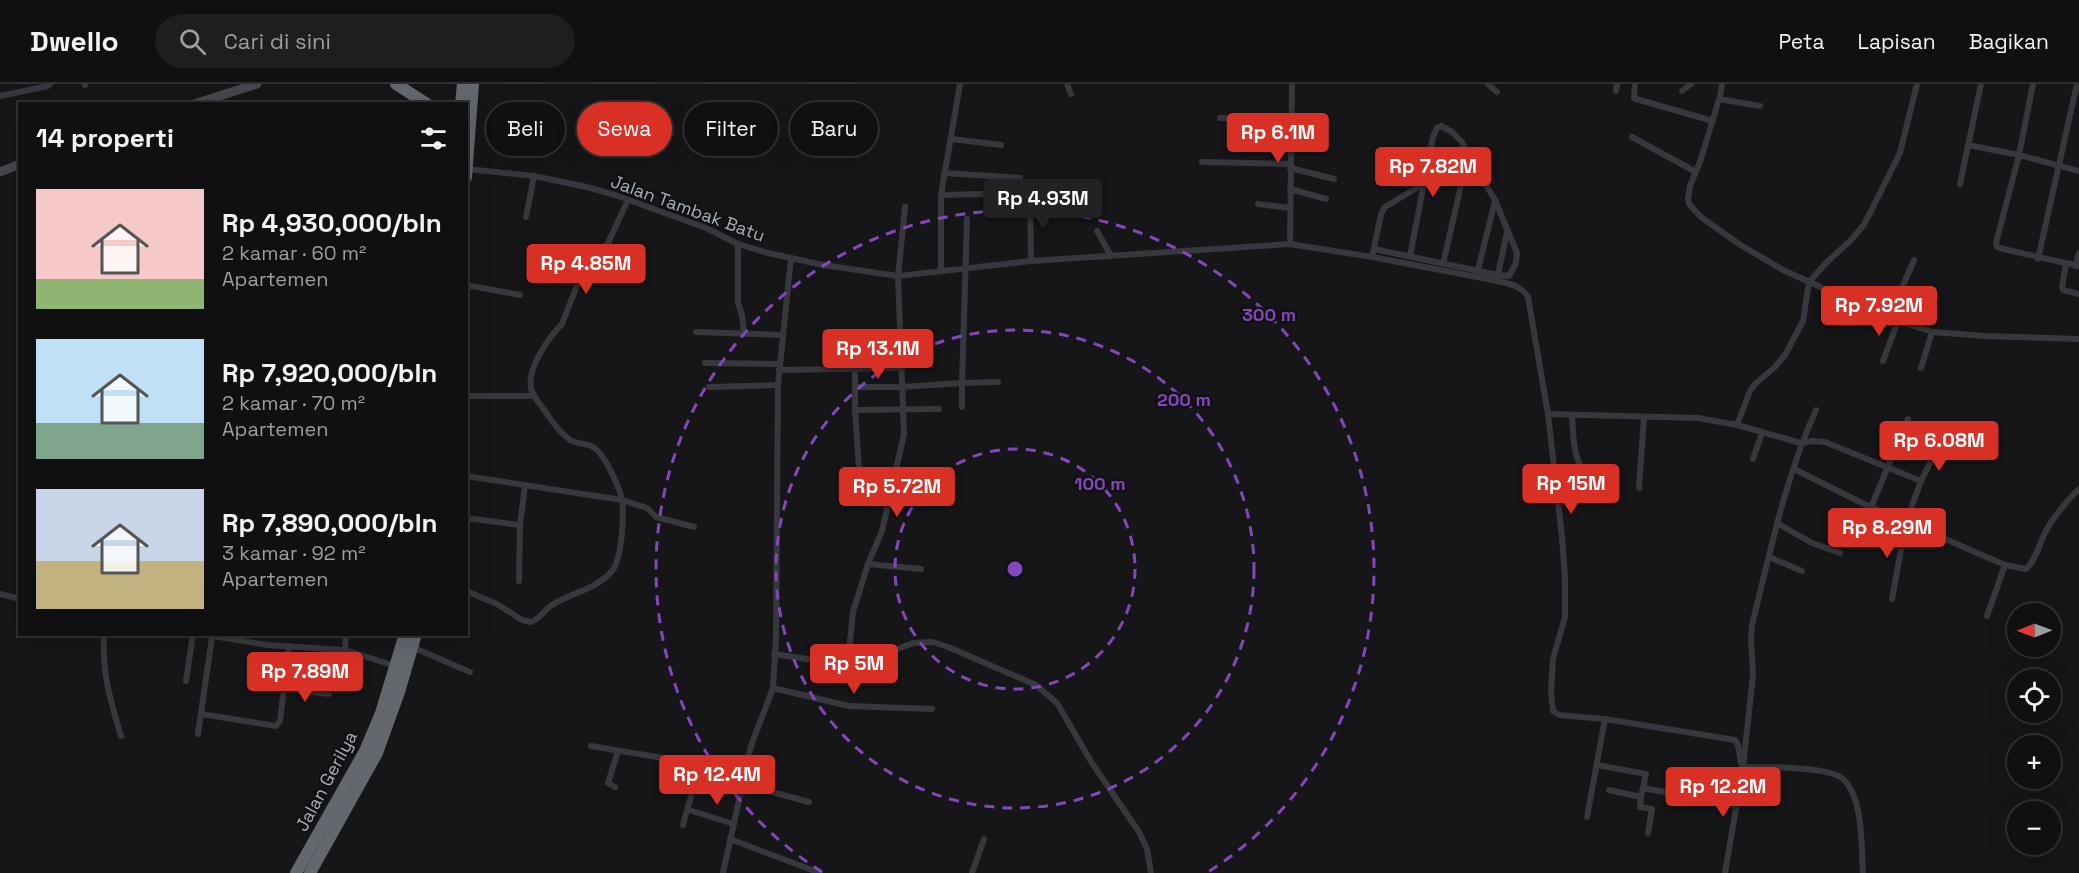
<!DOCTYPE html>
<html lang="id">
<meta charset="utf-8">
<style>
body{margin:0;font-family:"Space Grotesk",sans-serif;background:#1e1e20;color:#f1f3f6;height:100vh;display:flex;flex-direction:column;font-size:22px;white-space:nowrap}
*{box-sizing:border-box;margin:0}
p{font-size:20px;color:#9c9d9f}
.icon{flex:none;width:33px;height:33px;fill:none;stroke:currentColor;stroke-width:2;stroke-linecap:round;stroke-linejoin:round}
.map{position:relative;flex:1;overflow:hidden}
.side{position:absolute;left:18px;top:18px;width:450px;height:534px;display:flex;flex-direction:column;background:#101012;border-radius:0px;box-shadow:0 6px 24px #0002,0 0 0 2px #303032}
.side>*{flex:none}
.guide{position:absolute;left:486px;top:18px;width:570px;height:54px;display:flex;gap:12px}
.needle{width:39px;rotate:269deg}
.buttons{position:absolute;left:2007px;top:519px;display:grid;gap:12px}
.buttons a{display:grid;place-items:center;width:54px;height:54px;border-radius:50%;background:#101012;box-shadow:0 6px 24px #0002,0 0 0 2px #303032;font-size:30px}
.price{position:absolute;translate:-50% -51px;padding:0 14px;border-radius:6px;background:#d93025;color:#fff;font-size:20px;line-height:39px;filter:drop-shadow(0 2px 3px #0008)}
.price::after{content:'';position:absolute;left:50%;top:36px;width:18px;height:14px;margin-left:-9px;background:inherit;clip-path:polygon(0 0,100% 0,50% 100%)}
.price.active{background:#222;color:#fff}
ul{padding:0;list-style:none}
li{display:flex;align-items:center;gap:18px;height:150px;padding:0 18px}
li span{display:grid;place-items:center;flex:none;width:168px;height:120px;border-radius:0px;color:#555}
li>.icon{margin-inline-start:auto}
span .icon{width:72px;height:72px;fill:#fffc;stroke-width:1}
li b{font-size:26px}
h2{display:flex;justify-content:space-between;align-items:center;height:72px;padding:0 18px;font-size:26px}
.tag{padding:0 21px;border-radius:27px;background:#101012;box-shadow:0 6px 24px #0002,0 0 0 2px #303032;font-size:21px;line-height:54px}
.tag.active{background:#d93025;color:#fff}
header{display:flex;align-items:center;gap:36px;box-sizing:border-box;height:84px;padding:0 30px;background:#101012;border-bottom:2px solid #303032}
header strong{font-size:28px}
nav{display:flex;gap:33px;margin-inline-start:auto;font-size:21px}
.search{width:420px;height:54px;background:#1e1e20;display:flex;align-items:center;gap:15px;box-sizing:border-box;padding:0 21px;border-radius:33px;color:#9c9d9f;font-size:22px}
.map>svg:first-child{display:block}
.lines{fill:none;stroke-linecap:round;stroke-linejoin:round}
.street{stroke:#37383d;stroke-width:6}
.secondary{stroke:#45474d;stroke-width:9}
.highway{stroke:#63676e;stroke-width:12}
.ring{fill:none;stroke:#8446be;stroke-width:3;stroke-dasharray:10 8}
.labels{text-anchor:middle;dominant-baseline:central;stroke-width:5;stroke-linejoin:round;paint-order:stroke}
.street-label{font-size:18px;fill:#a8aeb8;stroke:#111113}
.centre{fill:#8446be;stroke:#111113;stroke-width:3}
.ring-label{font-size:18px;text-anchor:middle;font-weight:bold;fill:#8446be;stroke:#111113;stroke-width:5;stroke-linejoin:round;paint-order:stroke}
</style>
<header>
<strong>Dwello</strong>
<div class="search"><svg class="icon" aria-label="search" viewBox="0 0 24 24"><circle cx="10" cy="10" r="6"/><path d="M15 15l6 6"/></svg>Cari di sini</div>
<nav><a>Peta</a><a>Lapisan</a><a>Bagikan</a></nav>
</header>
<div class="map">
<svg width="2079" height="789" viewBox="0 0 2079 789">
<rect width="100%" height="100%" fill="#161618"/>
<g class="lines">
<g class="street">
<polyline points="1067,0 1071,10"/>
<polyline points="1488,0 1497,8"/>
<polyline points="1635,0 1634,14 1636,15 1713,37"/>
<polyline points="1722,0 1720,12 1700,78 1690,102 1688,115 1689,120 1701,133 1739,160 1783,186 1889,234 1932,248 1985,252 2079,255"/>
<polyline points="2033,0 2019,71 1996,159 1997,163 2003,165 2079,182"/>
<polyline points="85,1 85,0"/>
<polyline points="1616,7 1617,0"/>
<polyline points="1682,7 1691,0"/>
<polyline points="0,12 48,2 50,0"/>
<polyline points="1719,15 1760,22"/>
<polyline points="1220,34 1291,35"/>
<polyline points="1632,53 1696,88"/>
<polyline points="952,55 1001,61"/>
<polyline points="1968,61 2019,71 2079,87"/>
<polyline points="1202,78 1290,80"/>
<polyline points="1290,84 1334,95"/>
<path d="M 467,85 L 534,92 L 587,103 L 615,111 L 706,144 L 738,160 L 768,169 L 823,181 L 898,192 L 1031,177 L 1290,160 L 1372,173 L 1498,197 C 1510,200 1520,201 1528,213 L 1548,330 L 1698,334 L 1737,341 L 1801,359 L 1813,357 L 1825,358 L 1921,397 L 1906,438 L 2005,481 L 2026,485 C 2037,475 2039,459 2046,447 C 2055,430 2066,418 2079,405"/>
<polyline points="944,89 1020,94"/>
<polyline points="1960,100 1981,0"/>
<polyline points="1290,105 1326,115"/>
<polyline points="941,111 986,110"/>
<polyline points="1030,114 1031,177"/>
<polyline points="1258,120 1290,124"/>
<polyline points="526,133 534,92"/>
<polyline points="1097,147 1111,172"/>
<polyline points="738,160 738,219 742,231 744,249"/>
<polyline points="1290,160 1292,0"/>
<polyline points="1374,165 1498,191 1509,192 1516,179 1517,169 1495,116 1468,71 1462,58 1452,48 1441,42 1437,44 1433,53 1410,172"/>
<polyline points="1373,169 1381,130 1385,123 1423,100"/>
<polyline points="2038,175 2077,0"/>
<polyline points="1443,180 1468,71"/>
<polyline points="2066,180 2062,203 2063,206 2079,210"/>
<polyline points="2076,182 2079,169"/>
<polyline points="941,186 941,111 960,0"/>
<polyline points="1478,186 1495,117"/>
<polyline points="1498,191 1507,148"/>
<polyline points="466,201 520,211"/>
<polyline points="1889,234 1914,176"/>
<polyline points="696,248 783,251"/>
<polyline points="1883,277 1898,237"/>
<polyline points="705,279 779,280"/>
<polyline points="1921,284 1932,248"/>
<polyline points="779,286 901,284"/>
<polyline points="709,303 778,301"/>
<polyline points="855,303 902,303 962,299 967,135"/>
<polyline points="466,312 534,312"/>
<polyline points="962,323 962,299 998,298"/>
<polyline points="855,326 855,284"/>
<path d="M 1548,330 L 1562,453 L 1565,494 L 1565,533 L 1553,575 L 1551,608 L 1553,627 L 1559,631 L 1605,635 L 1735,656 C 1742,664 1737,674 1743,683"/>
<path d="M 1572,331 C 1574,370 1575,383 1602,413"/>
<polyline points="1737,341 1750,307 1755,300 1774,284 1785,271 1803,237 1809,198 1826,179 1851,156 1863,142 1870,129 1900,69 1917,0"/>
<polyline points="1753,375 1762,349"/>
<polyline points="859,384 855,326 939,325"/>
<polyline points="1794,385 1864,420 1906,438 1892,515"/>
<polyline points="466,392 622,416 647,424 656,433 694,443"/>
<polyline points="1921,397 1935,369"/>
<polyline points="1639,404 1644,333"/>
<polyline points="1871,423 1908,335"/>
<polyline points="466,434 520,441"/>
<polyline points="1777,439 1812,459 1840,469"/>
<polyline points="1769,473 1802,487"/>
<polyline points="868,480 921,485"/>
<polyline points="519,497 520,441 525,402"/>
<path d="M 466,507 L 497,520 L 522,536 L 531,538 C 540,535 544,526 552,521 C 571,509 597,505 612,487 C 622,475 624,433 622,416 C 620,404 606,375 598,367 C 589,357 578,362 569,355 C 559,348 552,338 545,327 C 540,320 533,313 531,304 C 527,284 549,253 562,240 L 588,173 L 592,167 L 601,165 L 608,159 L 628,116"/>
<polyline points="0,510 20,515"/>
<polyline points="1987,532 2005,481"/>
<path d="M 104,550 C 102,590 110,615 121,652"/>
<polyline points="201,550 267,561 345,566 395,582"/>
<polyline points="412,563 470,588"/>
<polyline points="345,566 346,550"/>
<polyline points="774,570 833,579 848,577 853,528 868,480 882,447 904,350 898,192 905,123"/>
<polyline points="848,577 890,568 913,559 932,558 948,563 1036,601 1057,619 1092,679 1139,748 1147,765 1151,789"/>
<polyline points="186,597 193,550"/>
<polyline points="773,604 849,622 932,625"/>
<polyline points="284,605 329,610"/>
<polyline points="201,630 276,642 280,637 289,562"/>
<polyline points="198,650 212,553"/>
<polyline points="591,662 663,674 744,694"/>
<polyline points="1597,681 1646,690 1641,713 1609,706"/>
<path d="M 1743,683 C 1762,683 1831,682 1843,695 C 1864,715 1861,762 1863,789"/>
<polyline points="742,700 809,718"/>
<polyline points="615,703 608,699 618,667"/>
<polyline points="1643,704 1675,710"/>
<polyline points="1641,713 1640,723 1652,725 1648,749"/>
<polyline points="692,727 734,740"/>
<polyline points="1587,733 1605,635"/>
<polyline points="683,741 699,683"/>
<polyline points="730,755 820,789"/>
<polyline points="723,789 751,662 773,604 776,553 778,301 791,174"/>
<polyline points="972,789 984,755"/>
<path d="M 1725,789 L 1743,683 L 1753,591 L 1751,555 L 1752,541 C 1770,469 1785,394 1816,326"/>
</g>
<g class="secondary">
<polyline points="194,20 257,0"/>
<polyline points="0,88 20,80"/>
</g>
<g class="highway">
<polyline points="396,0 427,20"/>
<polyline points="461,20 463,0"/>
<polyline points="466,93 473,0"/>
<polyline points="296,789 365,667 381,629 405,550"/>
<polyline points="310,789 377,669 399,608 416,550"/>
</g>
</g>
<g class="ring">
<circle cx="1015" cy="485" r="120"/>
<circle cx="1015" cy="485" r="239"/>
<path d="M822 788A359 359 0 1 1 1208 788"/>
</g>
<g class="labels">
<g class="street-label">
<text transform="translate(688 124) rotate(20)">Jalan Tambak Batu</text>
<text transform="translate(326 697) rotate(-62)">Jalan Gerilya</text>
</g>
</g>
<circle cx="1015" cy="485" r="9" class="centre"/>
<g class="ring-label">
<text x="1269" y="237">300 m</text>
<text x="1184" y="322">200 m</text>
<text x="1100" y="406">100 m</text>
</g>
</svg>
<div class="buttons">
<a><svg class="needle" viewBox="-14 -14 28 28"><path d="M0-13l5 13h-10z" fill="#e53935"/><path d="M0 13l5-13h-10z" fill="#9c9d9f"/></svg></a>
<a><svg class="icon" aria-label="locate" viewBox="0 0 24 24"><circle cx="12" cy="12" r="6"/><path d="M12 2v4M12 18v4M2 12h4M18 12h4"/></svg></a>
<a>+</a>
<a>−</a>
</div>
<b class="price" style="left:1278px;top:80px">Rp 6.1M</b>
<b class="price" style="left:1433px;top:114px">Rp 7.82M</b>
<b class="price active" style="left:1043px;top:146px">Rp 4.93M</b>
<b class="price" style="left:586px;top:211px">Rp 4.85M</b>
<b class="price" style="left:1879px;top:253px">Rp 7.92M</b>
<b class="price" style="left:878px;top:296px">Rp 13.1M</b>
<b class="price" style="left:1939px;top:388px">Rp 6.08M</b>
<b class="price" style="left:1571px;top:431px">Rp 15M</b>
<b class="price" style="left:897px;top:434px">Rp 5.72M</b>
<b class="price" style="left:1887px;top:475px">Rp 8.29M</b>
<b class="price" style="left:854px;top:611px">Rp 5M</b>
<b class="price" style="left:305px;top:619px">Rp 7.89M</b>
<b class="price" style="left:717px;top:722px">Rp 12.4M</b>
<b class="price" style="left:1723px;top:734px">Rp 12.2M</b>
<div class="guide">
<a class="tag">Beli</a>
<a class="tag active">Sewa</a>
<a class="tag">Filter</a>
<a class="tag">Baru</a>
</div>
<section class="side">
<h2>14 properti<svg class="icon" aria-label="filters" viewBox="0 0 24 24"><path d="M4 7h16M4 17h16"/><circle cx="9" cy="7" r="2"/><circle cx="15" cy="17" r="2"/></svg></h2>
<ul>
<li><span style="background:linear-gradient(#f6c9c9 75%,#8fb573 0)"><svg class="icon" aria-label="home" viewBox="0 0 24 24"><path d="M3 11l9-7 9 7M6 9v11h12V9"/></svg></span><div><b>Rp 4,930,000/bln</b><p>2 kamar · 60 m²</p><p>Apartemen</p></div></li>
<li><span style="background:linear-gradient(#bfe0f5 70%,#7fa58c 0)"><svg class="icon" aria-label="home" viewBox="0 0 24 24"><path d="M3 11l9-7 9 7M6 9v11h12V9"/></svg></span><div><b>Rp 7,920,000/bln</b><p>2 kamar · 70 m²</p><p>Apartemen</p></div></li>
<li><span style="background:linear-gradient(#c9d6e8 60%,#c2b280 0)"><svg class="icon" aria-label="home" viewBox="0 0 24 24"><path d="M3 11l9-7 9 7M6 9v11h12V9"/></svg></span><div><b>Rp 7,890,000/bln</b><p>3 kamar · 92 m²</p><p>Apartemen</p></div></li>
</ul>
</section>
</div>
